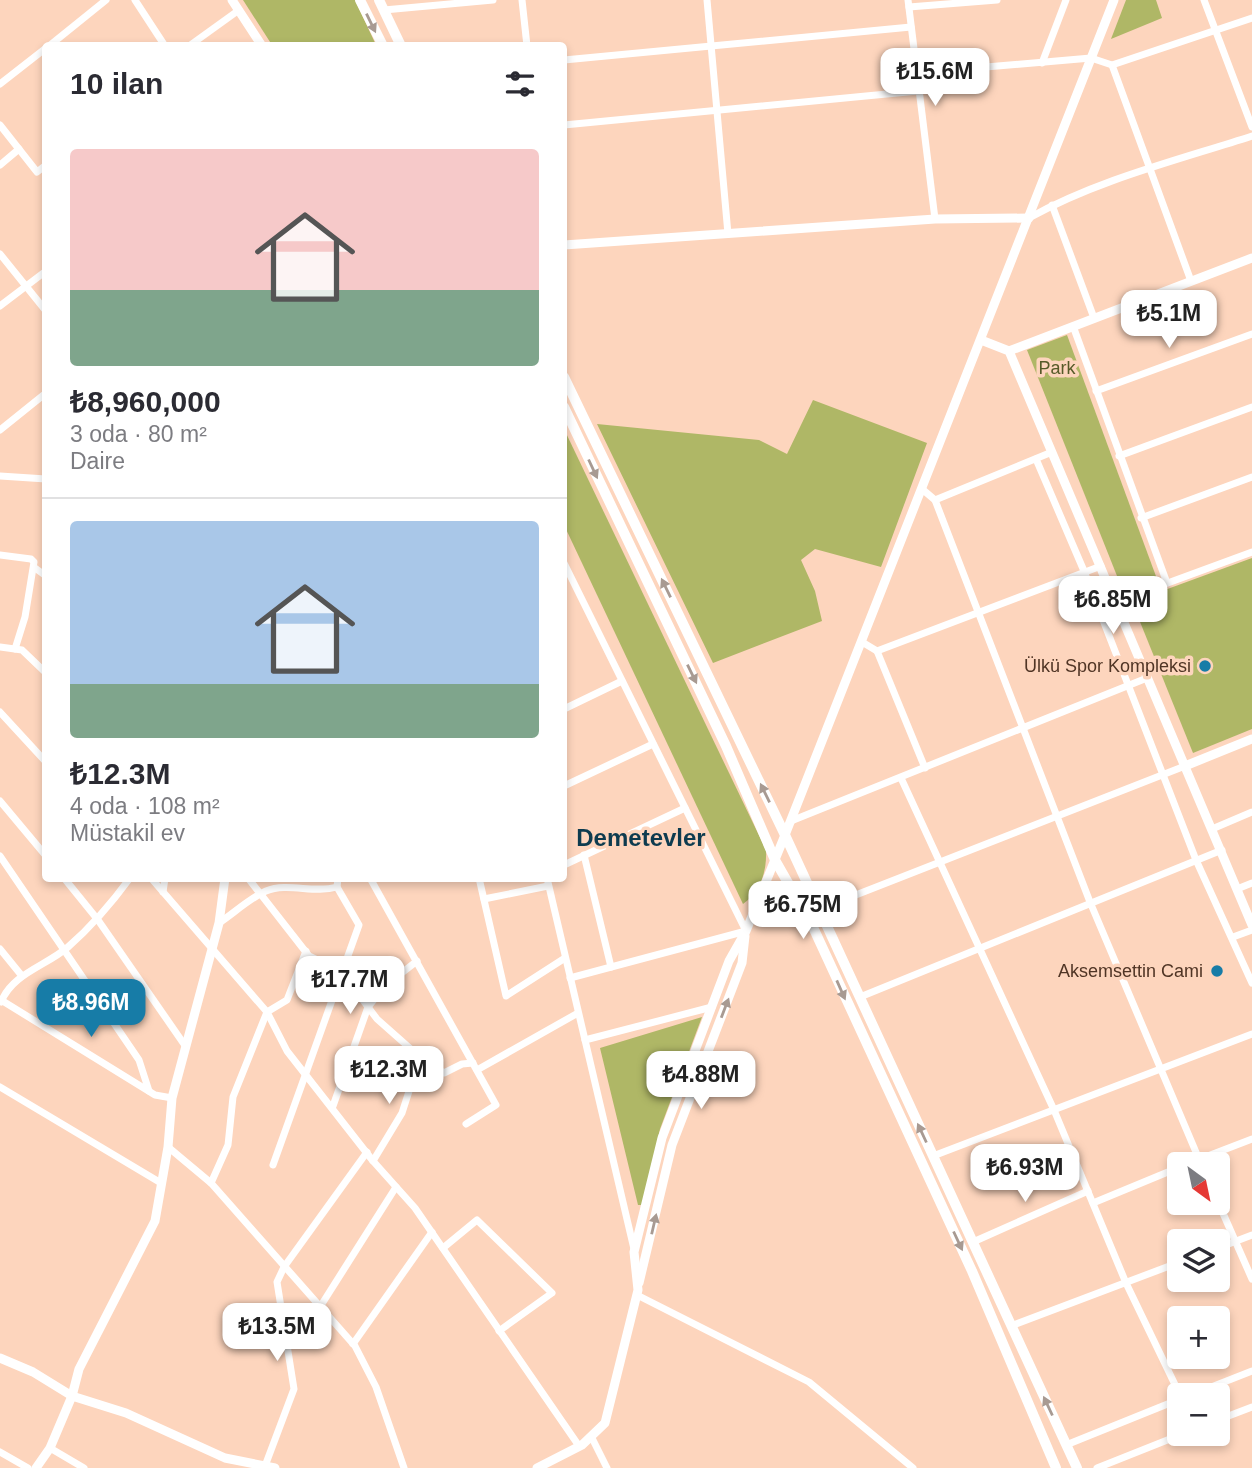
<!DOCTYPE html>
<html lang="tr">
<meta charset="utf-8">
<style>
body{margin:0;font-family:Arial,sans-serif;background:#f7f7f7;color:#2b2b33;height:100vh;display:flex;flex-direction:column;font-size:26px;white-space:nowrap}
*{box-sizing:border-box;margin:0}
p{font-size:23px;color:#7c7c81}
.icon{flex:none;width:38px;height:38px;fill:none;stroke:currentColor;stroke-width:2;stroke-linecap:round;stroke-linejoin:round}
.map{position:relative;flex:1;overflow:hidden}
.side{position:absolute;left:42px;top:42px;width:525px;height:840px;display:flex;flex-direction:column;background:#fff;border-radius:7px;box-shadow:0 4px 10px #0003}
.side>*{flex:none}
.needle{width:46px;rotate:147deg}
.buttons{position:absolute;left:1167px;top:1152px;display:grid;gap:14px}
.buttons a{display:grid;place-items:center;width:63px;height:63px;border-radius:7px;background:#fff;box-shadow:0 4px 10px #0003;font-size:35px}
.price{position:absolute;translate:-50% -60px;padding:0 16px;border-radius:14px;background:#fff;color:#222;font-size:23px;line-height:46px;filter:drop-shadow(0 2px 4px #0008)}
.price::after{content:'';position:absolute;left:50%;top:42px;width:21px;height:16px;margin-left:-10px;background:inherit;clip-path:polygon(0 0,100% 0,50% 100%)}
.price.selected{background:#177ca7;color:#fff}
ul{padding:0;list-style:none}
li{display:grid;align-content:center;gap:14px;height:371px;padding:0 28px}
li+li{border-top:2px solid #e1e1e2}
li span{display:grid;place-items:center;height:217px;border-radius:7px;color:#555}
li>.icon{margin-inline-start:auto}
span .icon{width:126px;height:126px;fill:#fffc;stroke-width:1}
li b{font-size:30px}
h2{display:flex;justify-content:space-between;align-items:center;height:84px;padding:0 28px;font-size:30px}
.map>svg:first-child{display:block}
.green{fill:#afb766}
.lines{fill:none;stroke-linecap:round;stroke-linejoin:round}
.minor{stroke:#fff;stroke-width:7}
.tertiary{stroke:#fff;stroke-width:9}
.secondary{stroke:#fff;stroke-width:10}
.oneway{fill:#a89a92}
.poi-dot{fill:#177ca7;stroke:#fdd5bd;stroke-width:2.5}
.labels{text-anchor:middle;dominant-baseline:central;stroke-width:7;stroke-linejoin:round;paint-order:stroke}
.park-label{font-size:18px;fill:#565a28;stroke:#fdd5bd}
.poi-label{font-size:18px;fill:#503525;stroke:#fdd5bd;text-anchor:end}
.district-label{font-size:24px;font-weight:bold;fill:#0d3b4f;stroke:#fdd5bd}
</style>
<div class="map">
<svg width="1252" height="1468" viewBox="0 0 1252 1468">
<rect width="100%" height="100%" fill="#fdd5bd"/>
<g class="green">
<polygon points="243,0 355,0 376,45 272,45"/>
<polygon points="1126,0 1156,0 1162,18 1111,39"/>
<polygon points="1067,335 1157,579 1123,591 1027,350"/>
<polygon points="813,400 927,443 881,567 815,549 801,560 815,591 822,621 713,663 597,424 759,440 787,454"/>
<path d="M 564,429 L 766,850 C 767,871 761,891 743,904 L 564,525 Z"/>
<polygon points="1252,558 1252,729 1193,753 1132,602"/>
<polygon points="702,1017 660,1129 643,1205 638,1205 600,1048"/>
</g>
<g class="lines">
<g class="minor">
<polyline points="135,0 165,46"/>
<polyline points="522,0 527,46"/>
<polyline points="707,0 728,234"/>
<polyline points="908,0 935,219"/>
<polyline points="1204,0 1252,127"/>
<polyline points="909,7 997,0"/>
<polyline points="384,10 493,0"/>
<polyline points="49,46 106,0"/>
<polyline points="189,46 239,10"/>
<polyline points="564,60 911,27"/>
<polyline points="1042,63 1066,0"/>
<polyline points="1112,65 1252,18"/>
<polyline points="916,73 1091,58 1112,65 1191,281"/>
<polyline points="0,84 46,48"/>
<polyline points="0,125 37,172 46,165"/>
<polyline points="564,125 918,91"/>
<polyline points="0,165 19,149"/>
<polyline points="1052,205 1094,318"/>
<path d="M 1029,218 C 1097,180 1178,160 1252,136"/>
<polyline points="0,254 46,311"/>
<polyline points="0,306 46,271"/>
<polyline points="1073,326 1167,583"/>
<polyline points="1096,391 1252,334"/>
<polyline points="0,430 46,393"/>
<polyline points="1119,456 1252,407"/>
<polyline points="1036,459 1084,571 1196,860 1252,983"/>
<polyline points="0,476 46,479"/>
<polyline points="922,489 935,500 1090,902 1201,1164"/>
<polyline points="935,500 1052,452"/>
<polyline points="1141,518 1252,477"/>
<polyline points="0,555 31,559 34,562 25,617 15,649"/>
<polyline points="564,563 746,931 570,978"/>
<polyline points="35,568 46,576"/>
<polyline points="1116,602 1252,552"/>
<polyline points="862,642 877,651 925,768"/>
<polyline points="0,647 22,650 46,673"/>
<polyline points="877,651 1101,566"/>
<polyline points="564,709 622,681"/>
<polyline points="0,712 46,762"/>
<polyline points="901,778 1054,1110 1126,1283 1180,1395"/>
<polyline points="564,786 653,744"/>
<polyline points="0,801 46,856"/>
<polyline points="791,821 1147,678"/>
<polyline points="1212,829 1252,812"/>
<polyline points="584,855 611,967"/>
<polyline points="0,856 139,1060 149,1091"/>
<polyline points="564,865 685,808"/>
<polyline points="64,878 98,920 186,1047"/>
<polyline points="151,878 267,1012 287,1051 373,1161 415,1208 579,1446"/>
<polyline points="248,878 309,956 342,972 377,1019 421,1058 444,1073 462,1064 473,1063"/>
<polyline points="370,878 496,1105 466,1124"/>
<polyline points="479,878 506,996 565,958"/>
<polyline points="547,878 634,1249"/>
<polyline points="1237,889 1252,883"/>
<polyline points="163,892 165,878"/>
<polyline points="484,899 548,886"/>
<polyline points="820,909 1185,766"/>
<path d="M 219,923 C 234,913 250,898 266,891 C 288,882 314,894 337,887 L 338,878"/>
<polyline points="1233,937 1252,930"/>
<polyline points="0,949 22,976"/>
<polyline points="860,997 1222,850"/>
<polyline points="1,1000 155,1095 172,1098"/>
<path d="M 1,1002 C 13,973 46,966 68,947 C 92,926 111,904 130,878"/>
<polyline points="585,1040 712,1007"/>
<polyline points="477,1070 578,1013"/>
<polyline points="0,1087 161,1183"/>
<polyline points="333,1106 368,1007 385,986 417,961"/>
<polyline points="168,1147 211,1183 355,1346 376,1387 404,1468"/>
<polyline points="933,1156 1252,1034"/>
<polyline points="373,1161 402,1113 420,1057"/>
<polyline points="1187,1164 1252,1139"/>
<polyline points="273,1165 359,925 337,887"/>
<polyline points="211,1183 228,1145 233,1097 267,1012 287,1000 306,951"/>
<polyline points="1218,1202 1252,1279"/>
<polyline points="1093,1203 1180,1167"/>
<polyline points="973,1242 1088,1191"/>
<polyline points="443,1248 477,1220 552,1293 499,1331"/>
<polyline points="1218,1248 1252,1235"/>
<polyline points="637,1295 809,1382 913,1468"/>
<polyline points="320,1307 396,1187"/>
<polyline points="1011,1326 1180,1262"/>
<polyline points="353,1344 432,1232"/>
<polyline points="1191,1395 1252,1371"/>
<polyline points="1218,1420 1252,1407"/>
<polyline points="591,1436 607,1468"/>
<polyline points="1066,1445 1180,1399"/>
<polyline points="50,1448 84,1468"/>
<polyline points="0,1452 28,1468"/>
<polyline points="265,1466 294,1389 277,1282 284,1267 367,1152"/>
<polyline points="1097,1468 1185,1433"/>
</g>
<g class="tertiary">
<polyline points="232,0 262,46"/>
<polyline points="564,245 935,219 1029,218"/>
<polyline points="981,340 1009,351 1252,925"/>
<polyline points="1009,351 1252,258"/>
<polyline points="1185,766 1252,739"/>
<polyline points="639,1283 672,1145 742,963 745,936"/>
<polyline points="0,1358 33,1372 72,1396 126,1413 225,1458 275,1468"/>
<polyline points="36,1468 50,1448 72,1396 79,1369 155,1221 168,1147 172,1098 219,923 225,878"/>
<polyline points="537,1468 582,1445 605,1423 638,1290 634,1252 662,1138 729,961 746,931 785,835 1114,0"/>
</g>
<g class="secondary">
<polyline points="360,0 383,46"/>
<polyline points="379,0 401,46"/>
<polyline points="564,377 785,835 1077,1468"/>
<polyline points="564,407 726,746 775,860 812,925 972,1271 1056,1468"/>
</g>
</g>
<defs><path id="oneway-solid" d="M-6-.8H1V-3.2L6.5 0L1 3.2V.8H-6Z" transform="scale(1.75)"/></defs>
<g class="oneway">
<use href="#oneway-solid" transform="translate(371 23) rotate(64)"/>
<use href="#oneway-solid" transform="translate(593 469) rotate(65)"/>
<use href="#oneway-solid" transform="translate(666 588) rotate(-116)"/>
<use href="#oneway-solid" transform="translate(692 674) rotate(64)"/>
<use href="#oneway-solid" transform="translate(765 793) rotate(-116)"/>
<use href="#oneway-solid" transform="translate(841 990) rotate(66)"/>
<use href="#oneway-solid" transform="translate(725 1008) rotate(-69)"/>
<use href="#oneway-solid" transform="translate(922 1133) rotate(-115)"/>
<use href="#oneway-solid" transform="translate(654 1224) rotate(-77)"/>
<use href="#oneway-solid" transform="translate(958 1241) rotate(65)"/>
<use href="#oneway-solid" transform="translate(1048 1406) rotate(-115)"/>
</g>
<g class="poi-dot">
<circle cx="1205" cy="666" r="7"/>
<circle cx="1217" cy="971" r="7"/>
</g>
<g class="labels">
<g class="park-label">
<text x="1057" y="368">Park</text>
</g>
<g class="poi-label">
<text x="1191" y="666">Ülkü Spor Kompleksi</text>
<text x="1203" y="971">Aksemsettin Cami</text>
</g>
<g class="district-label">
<text x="641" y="837">Demetevler</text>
</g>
</g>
</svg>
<div class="buttons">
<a><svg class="needle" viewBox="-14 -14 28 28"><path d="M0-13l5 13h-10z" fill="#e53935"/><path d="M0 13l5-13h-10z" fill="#7c7c81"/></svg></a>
<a><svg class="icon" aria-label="layers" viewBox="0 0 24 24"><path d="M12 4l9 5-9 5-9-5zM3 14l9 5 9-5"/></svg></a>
<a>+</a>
<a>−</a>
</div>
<b class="price" style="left:935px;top:108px">₺15.6M</b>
<b class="price" style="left:1169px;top:350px">₺5.1M</b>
<b class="price" style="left:1113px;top:636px">₺6.85M</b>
<b class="price" style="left:803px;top:941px">₺6.75M</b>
<b class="price" style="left:350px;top:1016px">₺17.7M</b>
<b class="price selected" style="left:91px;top:1039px">₺8.96M</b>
<b class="price" style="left:389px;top:1106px">₺12.3M</b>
<b class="price" style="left:701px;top:1111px">₺4.88M</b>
<b class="price" style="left:1025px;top:1204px">₺6.93M</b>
<b class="price" style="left:277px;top:1363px">₺13.5M</b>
<section class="side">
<h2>10 ilan<svg class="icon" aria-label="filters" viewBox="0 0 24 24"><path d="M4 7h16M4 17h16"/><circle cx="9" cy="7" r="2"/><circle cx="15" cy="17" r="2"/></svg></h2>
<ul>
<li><span style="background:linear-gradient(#f6c9c9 65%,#7fa58c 0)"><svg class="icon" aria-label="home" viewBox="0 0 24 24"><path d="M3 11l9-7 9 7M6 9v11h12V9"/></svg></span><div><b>₺8,960,000</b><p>3 oda · 80 m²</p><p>Daire</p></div></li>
<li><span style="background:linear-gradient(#a9c7e8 75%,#7fa58c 0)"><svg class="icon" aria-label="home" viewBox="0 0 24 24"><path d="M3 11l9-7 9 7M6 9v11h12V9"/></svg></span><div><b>₺12.3M</b><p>4 oda · 108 m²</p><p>Müstakil ev</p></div></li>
</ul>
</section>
</div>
